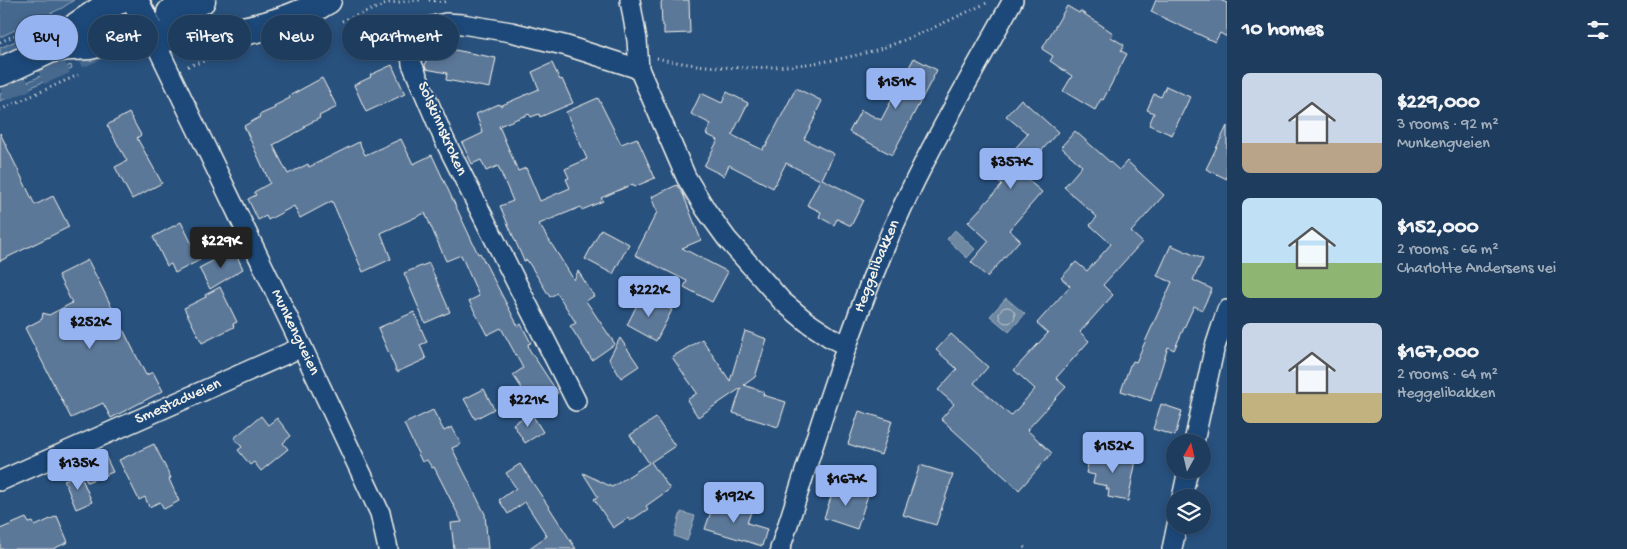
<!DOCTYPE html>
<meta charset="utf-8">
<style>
body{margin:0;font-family:"Gochi Hand",sans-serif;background:#264464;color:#f1f3f6;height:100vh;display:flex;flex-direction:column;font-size:19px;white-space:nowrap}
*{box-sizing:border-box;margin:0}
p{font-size:16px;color:#a1aebc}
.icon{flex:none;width:28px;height:28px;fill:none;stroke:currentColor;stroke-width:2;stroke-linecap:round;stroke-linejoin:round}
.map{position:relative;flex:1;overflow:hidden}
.sheet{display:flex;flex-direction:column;background:#1e3d5e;width:400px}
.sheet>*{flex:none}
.hud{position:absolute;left:15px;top:15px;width:475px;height:45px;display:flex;gap:10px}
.needle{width:32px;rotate:8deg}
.fabs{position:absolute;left:1166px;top:434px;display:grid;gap:10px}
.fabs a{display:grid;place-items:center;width:45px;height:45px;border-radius:50%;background:#1e3d5e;box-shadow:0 2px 8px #0003,0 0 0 1px #3c5673;font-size:25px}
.price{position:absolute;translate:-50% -42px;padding:0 11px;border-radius:5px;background:#95b2f1;color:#111;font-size:16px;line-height:32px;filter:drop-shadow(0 1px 2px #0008)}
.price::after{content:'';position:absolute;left:50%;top:30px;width:15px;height:11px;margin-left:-8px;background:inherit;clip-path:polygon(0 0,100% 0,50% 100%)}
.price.selected{background:#222;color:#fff}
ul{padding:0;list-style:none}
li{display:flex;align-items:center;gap:15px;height:125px;padding:0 15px}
li span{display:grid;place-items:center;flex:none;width:140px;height:100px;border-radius:8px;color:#555}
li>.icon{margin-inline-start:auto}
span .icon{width:60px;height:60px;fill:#fffc;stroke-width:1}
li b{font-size:21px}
h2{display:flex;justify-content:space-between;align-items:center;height:60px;padding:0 15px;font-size:21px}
.tag{padding:0 18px;border-radius:22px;background:#1e3d5e;box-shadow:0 2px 8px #0003,0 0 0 1px #3c5673;font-size:18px;line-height:45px}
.tag.selected{background:#95b2f1;color:#111}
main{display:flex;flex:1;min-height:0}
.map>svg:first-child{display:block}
.green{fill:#45688e;stroke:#9cacbb}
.water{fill:#6e88a2;stroke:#a4b2be}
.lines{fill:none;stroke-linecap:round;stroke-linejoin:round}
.shore{stroke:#bec7cc;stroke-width:1}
.building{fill:#5b7899;stroke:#f4f1e8}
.highway-tunnel{stroke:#47698e;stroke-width:28;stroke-dasharray:28 14;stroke-linecap:butt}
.street-casing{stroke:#f4f1e8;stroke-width:22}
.secondary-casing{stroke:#f4f1e8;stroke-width:30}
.primary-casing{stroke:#f4f1e8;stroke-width:31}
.highway-casing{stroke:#f4f1e8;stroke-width:31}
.path{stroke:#f4f1e8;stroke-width:3;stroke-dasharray:1 4;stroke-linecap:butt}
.street{stroke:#1f4a7a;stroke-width:19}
.secondary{stroke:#1f4a7a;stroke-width:26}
.primary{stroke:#1f4a7a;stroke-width:28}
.highway{stroke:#1f4a7a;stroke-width:28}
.labels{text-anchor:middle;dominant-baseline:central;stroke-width:4;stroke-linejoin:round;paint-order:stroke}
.street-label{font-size:16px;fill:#f4f1e8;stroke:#1f4a7a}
</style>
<main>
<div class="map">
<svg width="1227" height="549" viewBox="0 0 1227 549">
<rect width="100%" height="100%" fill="#28517e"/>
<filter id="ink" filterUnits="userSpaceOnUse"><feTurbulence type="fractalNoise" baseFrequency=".02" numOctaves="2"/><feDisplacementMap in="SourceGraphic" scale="10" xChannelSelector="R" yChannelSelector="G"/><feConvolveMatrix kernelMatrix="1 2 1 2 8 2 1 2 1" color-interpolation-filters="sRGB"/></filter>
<g filter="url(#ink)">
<g class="green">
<polygon points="0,0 74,0 62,8 0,37"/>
<polygon points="52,25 57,27 56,32 0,58 0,48"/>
<polygon points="290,30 290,33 247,46 200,57 186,58 201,48"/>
<polygon points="71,65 72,69 0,101 0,94 52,71"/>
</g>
<g class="water">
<polygon points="955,230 975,249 967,258 947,239"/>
<polygon points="1006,298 1025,314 1009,332 990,316"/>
<polygon points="681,512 695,516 687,541 674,536"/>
</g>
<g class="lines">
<circle class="shore" cx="1007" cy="315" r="8"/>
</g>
<g class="building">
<polygon points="663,0 689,0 690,33 664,34 664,26 662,26 661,2"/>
<polygon points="1156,0 1220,0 1227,3 1227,37 1220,33 1215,42 1151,12"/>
<polygon points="1067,6 1079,13 1080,11 1113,33 1111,37 1124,45 1121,51 1127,54 1103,100 1101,99 1095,110 1063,91 1072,76 1050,61 1053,56 1042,49"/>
<polygon points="429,45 496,58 490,88 446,80 447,73 426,69 425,66"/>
<polygon points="914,58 937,70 892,155 849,132 861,110 881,120"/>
<polygon points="552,63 560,80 562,79 573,103 540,117 539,114 531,117 529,114 499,126 518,171 526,168 540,201 570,188 566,179 569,178 565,169 587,159 566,112 598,98 621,144 637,138 655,178 634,187 633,184 601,198 603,201 582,210 581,207 539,224 574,280 578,271 594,296 586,301 615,344 592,360 570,326 576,323 557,293 550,297 527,260 524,261 500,206 513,201 498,166 486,171 481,160 472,164 462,143 483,133 476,114 499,104 500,106 539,89 532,72"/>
<polygon points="392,65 405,94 366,112 354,85 371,77 370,75"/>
<polygon points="322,78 337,107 319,116 320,118 304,126 305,128 273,145 288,174 308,164 309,167 359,142 365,155 401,139 413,164 432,155 478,254 480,253 518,326 521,324 531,343 528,344 529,349 558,393 535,408 513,375 523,368 501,328 487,335 469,301 479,296 461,255 446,261 425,213 381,233 391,259 363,272 332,201 300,218 294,206 268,220 266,216 258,220 248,199 256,195 254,192 270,183 244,126 260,117 259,115 275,108 274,106 290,98 289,96"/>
<polygon points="1166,86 1190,97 1172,135 1149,125 1154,113 1147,110 1154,94 1161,97"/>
<polygon points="796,88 822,101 816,113 817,114 804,139 834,154 822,179 864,200 851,226 837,219 834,225 819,217 821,212 807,205 820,180 786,163 773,188 729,165 724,176 704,166 718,140 706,134 711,124 691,114 701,93 722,103 727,92 748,103 732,135 763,150 764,146 766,146"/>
<polygon points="1021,99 1058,132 1021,174 1042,192 1009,230 1020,240 987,277 971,262 989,241 968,222 1002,185 991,175 1028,134 1006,116"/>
<polygon points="129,113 141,135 137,138 162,183 132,199 115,167 127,161 107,125"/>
<polygon points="1227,126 1227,179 1206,169"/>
<polygon points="1075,131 1119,170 1127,161 1164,195 1131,232 1142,242 1103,285 1113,295 1080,332 1089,341 1056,378 1066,387 1027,430 1052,453 1019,490 941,419 954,404 938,390 957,369 936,350 951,334 988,367 974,383 1011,416 1035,389 1014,370 1048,333 1037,323 1070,286 1061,278 1076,262 1087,271 1111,244 1090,225 1097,217 1064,187 1082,166 1061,147"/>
<polygon points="0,133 35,205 53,196 69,227 0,261"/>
<polygon points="677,185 683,194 701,240 682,248 728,272 712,302 684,287 687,281 635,255 657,212 651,197"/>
<polygon points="181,222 200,260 175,273 171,264 167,266 153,237"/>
<polygon points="601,229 629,244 613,274 585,259"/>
<polygon points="1171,245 1203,259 1193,280 1212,289 1202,310 1194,306 1174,350 1168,347 1151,401 1121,391 1130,365 1131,365 1133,361 1136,362 1172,282 1157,276"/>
<polygon points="234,250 243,269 210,289 199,268"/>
<polygon points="88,260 146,375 153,372 163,391 111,418 103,403 71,418 25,328 42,319 43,313 49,315 72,303 58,275"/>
<polygon points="429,263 450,312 425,323 404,273"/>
<polygon points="220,287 237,322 233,324 234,327 202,343 184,308 206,297 205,295"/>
<polygon points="644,295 672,310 656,341 627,325 640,299 642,299"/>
<polygon points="414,312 427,342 420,345 426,359 397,372 378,328"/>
<polygon points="745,331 767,339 755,377 744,385 764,392 763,395 786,402 778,427 733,413 741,388 698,417 687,400 697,393 672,357 702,339 730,381"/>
<polygon points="620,338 639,366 621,378 609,359"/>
<polygon points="484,389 494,409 475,419 464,399"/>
<polygon points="1161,404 1182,411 1175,436 1153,429"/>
<polygon points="433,410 444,431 452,427 461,444 452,448 485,514 488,549 454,549 451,523 462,522 434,467 432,468 427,460 422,462 404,424"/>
<polygon points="859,411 892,421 881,455 848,444"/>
<polygon points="531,413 543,432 525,443 513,424"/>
<polygon points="261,416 268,425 277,418 291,436 283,443 288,449 261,471 254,462 250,465 238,450 242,447 234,438"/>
<polygon points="656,418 675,446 651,462 670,489 646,506 648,509 630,521 628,518 613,528 594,499 598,497 583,473 612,487 649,463 630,435"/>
<polygon points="154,444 171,478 169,479 179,501 164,509 160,502 149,507 145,497 139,500 119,460"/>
<polygon points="1100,452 1136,460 1128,501 1108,497 1109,489 1106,489 1107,486 1093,483 1095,475 1086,473 1090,455 1099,457"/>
<polygon points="104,453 113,472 87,482 79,464"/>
<polygon points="520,464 549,507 576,549 528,549 547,536 525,502 508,514 499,500 516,488 506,473"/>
<polygon points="920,465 953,475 936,525 903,515"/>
<polygon points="80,474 92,502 76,509 64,480"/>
<polygon points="835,485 868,495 857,529 824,518"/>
<polygon points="715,500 751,512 747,523 767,529 762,546 705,529"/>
<polygon points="57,516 68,542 53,549 0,549 0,529 26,518 29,523 33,522 35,526"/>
</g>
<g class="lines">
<polyline class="highway-tunnel" points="0,88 97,46"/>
<defs>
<g id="street">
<polyline points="630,0 637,40 639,69 686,177 706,210 727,239 782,301 807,322 831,338 847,346"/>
<path id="s1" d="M 152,36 L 302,347 L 380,513 L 388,549"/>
<polyline points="576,401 444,139 412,64 410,46 411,40 416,34 424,28 446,23 462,24 511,32 567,46 639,69"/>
<polyline points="1194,442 1214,350 1227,310"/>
<path id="s2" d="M 0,481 L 302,347"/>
<polyline points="1182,498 1188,470"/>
<path id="s3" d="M 780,549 C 812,451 842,351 881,256 C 917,167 967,84 1013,0"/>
<polyline points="1172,549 1177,525"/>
</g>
<polyline id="secondary" points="135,0 152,36"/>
<g id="primary">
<polyline points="54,47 90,45 117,38 152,36"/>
<polyline points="0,72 54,47 78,26 117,0"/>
</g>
<g id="highway">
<polyline points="171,13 201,0"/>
<path d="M 152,36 C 201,39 258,33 303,13 C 312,10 319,4 327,0"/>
</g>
</defs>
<use href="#street" class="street-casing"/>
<use href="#secondary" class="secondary-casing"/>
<use href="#primary" class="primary-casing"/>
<use href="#highway" class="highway-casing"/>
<g class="path">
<polyline points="429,0 446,2"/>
<polyline points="342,21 389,3 420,0"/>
<polyline points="0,42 40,24"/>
<path d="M 657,58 C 725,75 824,69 891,45 C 924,33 956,17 989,2"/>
<polyline points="188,66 204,61"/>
<polyline points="0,110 78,75"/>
<polyline points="1024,547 1028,549"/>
</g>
<use href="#street" class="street"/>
<use href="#secondary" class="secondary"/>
<use href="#primary" class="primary"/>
<use href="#highway" class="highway"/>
</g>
</g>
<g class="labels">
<g class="street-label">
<text transform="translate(441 129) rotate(66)">Solskinnskroken</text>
<text stroke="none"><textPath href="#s3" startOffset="299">Heggelibakken</textPath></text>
<text stroke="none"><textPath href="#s1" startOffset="329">Munkengveien</textPath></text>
<text stroke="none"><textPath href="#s2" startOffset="195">Smestadveien</textPath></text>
</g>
</g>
</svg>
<div class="fabs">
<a><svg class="needle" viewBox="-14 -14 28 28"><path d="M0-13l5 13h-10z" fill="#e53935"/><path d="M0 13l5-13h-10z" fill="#a1aebc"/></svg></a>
<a><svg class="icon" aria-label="layers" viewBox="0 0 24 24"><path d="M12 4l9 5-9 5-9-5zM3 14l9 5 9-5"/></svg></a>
</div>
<b class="price" style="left:896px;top:110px">$151K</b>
<b class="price" style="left:1011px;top:190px">$357K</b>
<b class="price selected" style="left:221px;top:269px">$229K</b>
<b class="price" style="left:649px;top:318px">$222K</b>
<b class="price" style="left:90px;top:350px">$252K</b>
<b class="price" style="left:528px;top:428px">$221K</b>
<b class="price" style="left:1113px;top:474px">$152K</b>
<b class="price" style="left:78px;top:491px">$135K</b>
<b class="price" style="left:846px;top:507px">$167K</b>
<b class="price" style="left:734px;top:524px">$192K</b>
<div class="hud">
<a class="tag selected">Buy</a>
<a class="tag">Rent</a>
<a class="tag">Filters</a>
<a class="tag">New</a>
<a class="tag">Apartment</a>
</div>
</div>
<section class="sheet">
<h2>10 homes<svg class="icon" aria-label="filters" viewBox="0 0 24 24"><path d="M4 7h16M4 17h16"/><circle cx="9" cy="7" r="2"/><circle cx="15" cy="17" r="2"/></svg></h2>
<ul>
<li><span style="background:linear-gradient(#c9d6e8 70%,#b9a48a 0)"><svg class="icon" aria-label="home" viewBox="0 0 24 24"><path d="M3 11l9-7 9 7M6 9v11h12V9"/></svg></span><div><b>$229,000</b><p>3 rooms · 92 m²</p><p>Munkengveien</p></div></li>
<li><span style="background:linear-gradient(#bfe0f5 65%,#8fb573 0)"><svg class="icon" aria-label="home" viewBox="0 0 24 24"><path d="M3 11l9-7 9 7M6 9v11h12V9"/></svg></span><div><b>$152,000</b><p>2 rooms · 66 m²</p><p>Charlotte Andersens vei</p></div></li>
<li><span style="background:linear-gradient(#c9d6e8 70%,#c2b280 0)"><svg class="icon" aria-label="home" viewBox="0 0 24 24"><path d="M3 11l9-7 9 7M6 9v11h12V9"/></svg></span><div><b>$167,000</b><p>2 rooms · 64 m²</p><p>Heggelibakken</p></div></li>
</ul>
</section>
</main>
